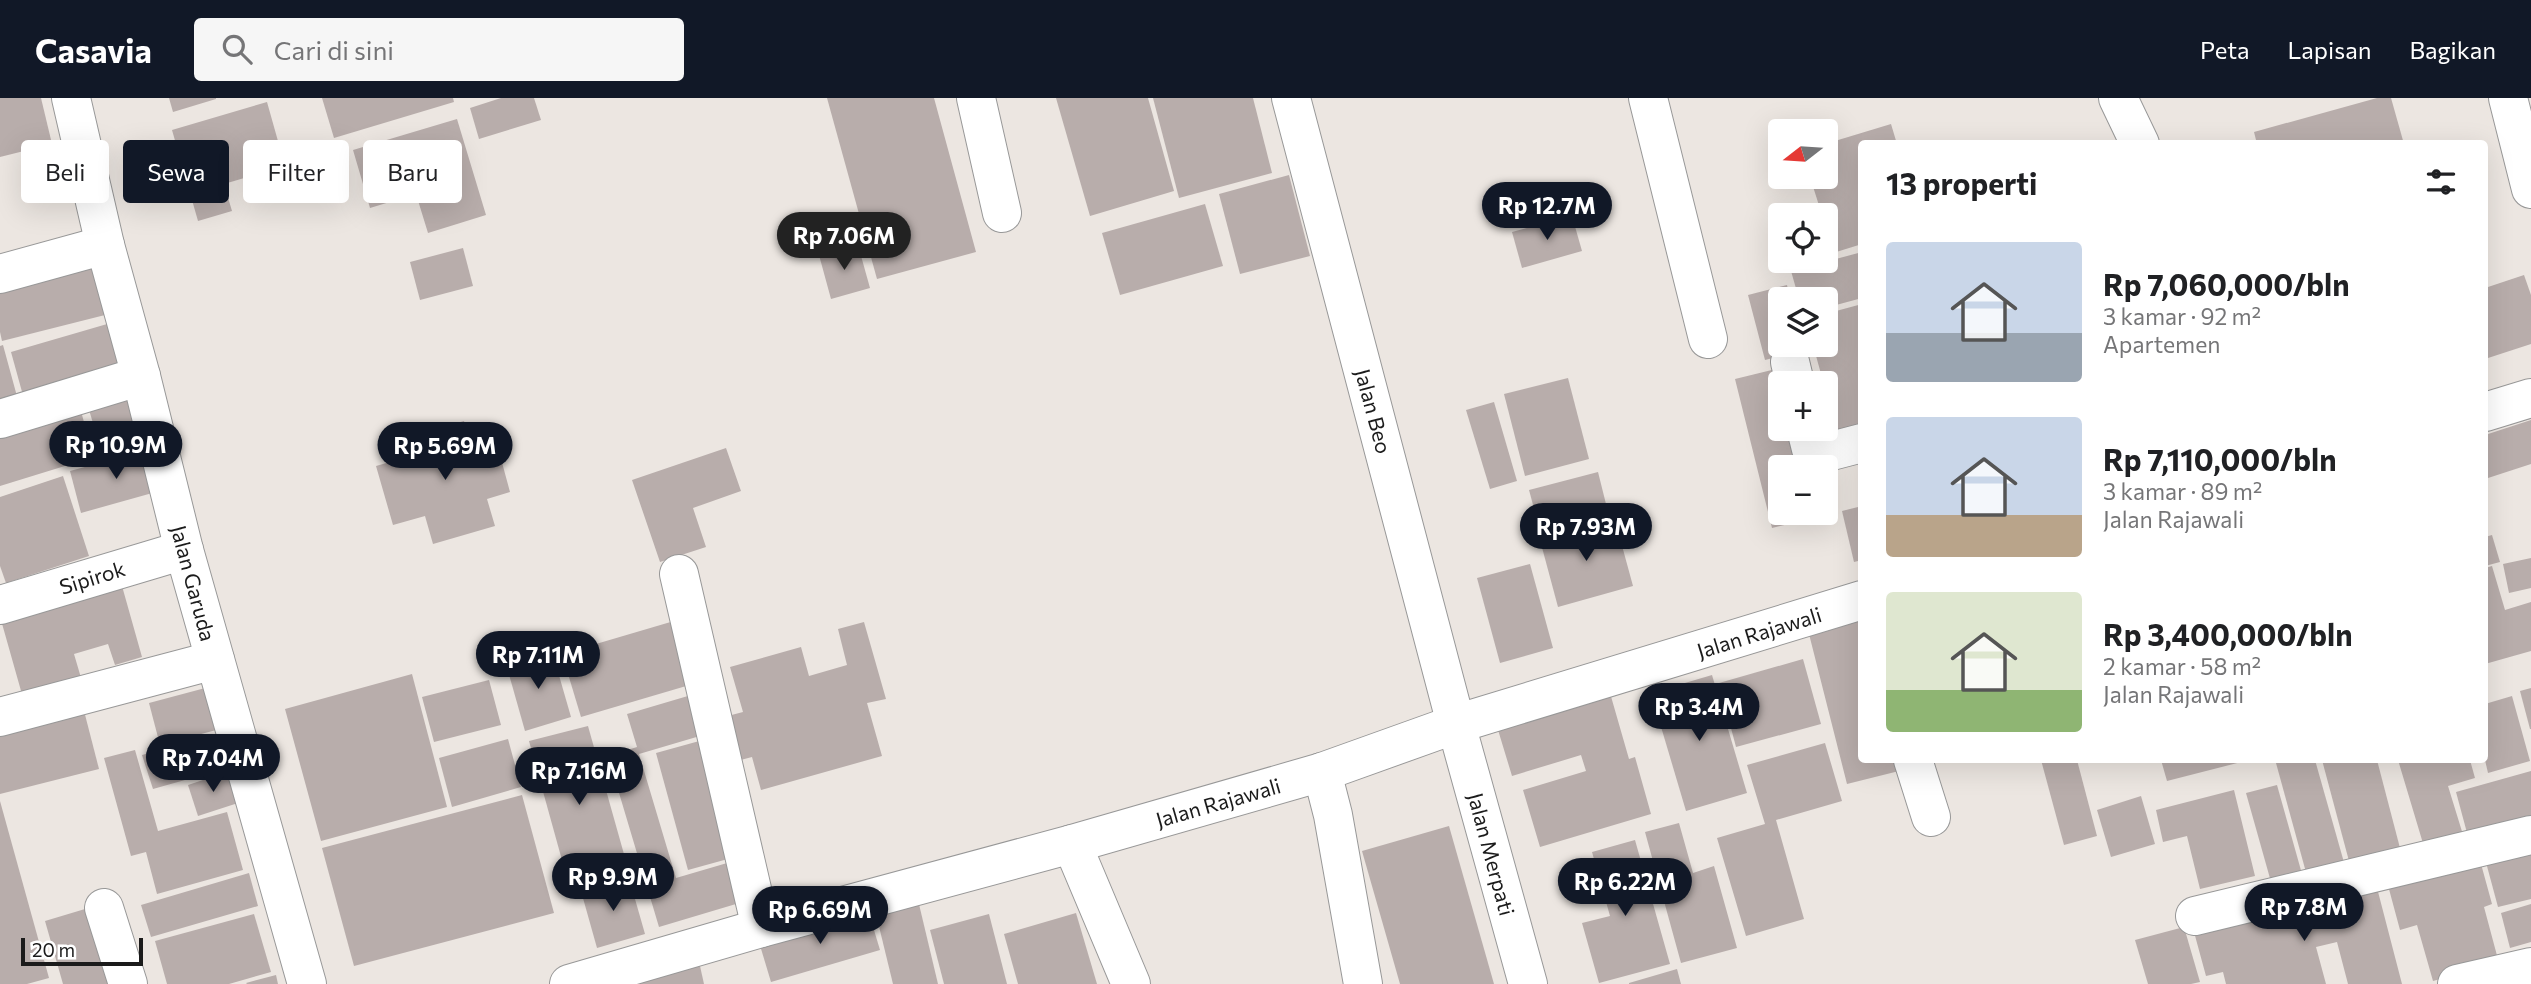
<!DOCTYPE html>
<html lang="id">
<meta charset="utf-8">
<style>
body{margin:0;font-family:Commissioner,sans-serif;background:#f6f6f6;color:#202124;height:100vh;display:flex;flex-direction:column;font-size:26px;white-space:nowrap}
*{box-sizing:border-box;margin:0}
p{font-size:23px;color:#757577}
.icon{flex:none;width:38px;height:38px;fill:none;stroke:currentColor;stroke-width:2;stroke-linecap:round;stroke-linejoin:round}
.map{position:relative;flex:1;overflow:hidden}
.panel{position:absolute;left:1858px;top:42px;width:630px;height:623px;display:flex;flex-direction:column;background:#fff;border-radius:7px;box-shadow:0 7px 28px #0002}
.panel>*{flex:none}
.hud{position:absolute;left:21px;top:42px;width:665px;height:63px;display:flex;gap:14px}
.needle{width:46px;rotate:253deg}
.buttons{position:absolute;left:1768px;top:21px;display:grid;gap:14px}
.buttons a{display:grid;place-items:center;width:70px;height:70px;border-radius:7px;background:#fff;box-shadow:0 7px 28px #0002;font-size:35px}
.scale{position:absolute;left:21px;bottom:18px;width:122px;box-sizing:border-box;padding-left:7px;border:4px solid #1b1b1b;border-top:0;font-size:19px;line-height:24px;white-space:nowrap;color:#1b1b1b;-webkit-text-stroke:5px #fff;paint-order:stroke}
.price{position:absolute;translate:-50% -60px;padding:0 16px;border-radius:24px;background:#111827;color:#fff;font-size:23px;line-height:46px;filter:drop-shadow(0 2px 4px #0008)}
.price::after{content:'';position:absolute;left:50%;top:42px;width:21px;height:16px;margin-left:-10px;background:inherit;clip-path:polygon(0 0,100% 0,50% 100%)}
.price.active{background:#222;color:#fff}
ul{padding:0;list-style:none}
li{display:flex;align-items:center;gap:21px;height:175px;padding:0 28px}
li span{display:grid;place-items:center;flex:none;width:196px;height:140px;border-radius:7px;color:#555}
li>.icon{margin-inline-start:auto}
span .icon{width:84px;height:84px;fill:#fffc;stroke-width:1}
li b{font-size:30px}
h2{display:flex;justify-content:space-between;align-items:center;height:84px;padding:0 28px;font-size:30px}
.tag{padding:0 24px;border-radius:7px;background:#fff;box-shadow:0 7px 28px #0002;font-size:24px;line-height:63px}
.tag.active{background:#111827;color:#fff}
header{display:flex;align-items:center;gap:42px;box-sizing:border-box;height:98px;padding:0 35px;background:#111827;color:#fff}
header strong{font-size:33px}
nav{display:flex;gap:38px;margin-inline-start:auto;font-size:24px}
.search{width:490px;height:63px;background:#f6f6f6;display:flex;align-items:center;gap:18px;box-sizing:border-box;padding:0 24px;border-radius:7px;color:#757577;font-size:26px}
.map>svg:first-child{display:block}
.building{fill:#b8adab}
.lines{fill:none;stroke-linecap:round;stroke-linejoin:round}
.minor-casing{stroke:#989898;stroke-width:40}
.minor{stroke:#fff;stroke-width:38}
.labels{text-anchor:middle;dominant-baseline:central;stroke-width:5;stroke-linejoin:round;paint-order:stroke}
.street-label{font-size:21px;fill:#1b1b1b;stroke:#fff}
</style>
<header>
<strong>Casavia</strong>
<div class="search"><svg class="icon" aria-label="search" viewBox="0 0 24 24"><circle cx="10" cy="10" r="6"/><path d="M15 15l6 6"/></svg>Cari di sini</div>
<nav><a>Peta</a><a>Lapisan</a><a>Bagikan</a></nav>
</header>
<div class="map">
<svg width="2531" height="886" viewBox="0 0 2531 886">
<rect width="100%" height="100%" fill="#ece6e1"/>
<g class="building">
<polygon points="0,0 41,0 52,46 0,59"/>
<polygon points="169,0 216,0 216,1 173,14"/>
<polygon points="322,0 453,0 454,4 334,40"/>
<polygon points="501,0 534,0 541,22 479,41 470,10"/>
<polygon points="827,0 934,0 976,154 877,181"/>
<polygon points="1056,0 1148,0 1174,93 1090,118"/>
<polygon points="1153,0 1253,0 1272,75 1179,100"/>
<polygon points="2377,0 2391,0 2404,46 2257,46 2254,34"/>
<polygon points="267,4 285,68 224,86 232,113 198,123 172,32"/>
<polygon points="457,21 486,117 428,135 416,96 370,110 353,52"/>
<polygon points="1891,26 1897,46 1862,46 1862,146 1833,155 1825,129 1825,117 1822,117 1810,79 1825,79 1825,46"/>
<polygon points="1289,77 1310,158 1240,176 1219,96"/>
<polygon points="1205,106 1223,168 1120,197 1102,135"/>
<polygon points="1572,118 1582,153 1522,170 1512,134"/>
<polygon points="858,147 870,190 831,201 819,157"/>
<polygon points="463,150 473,188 420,202 410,164"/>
<polygon points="1862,154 1862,200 1825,210 1825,201 1799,201 1791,173"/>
<polygon points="90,158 105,217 2,243 0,234 0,181"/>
<polygon points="2524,177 2531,197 2531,246 2485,261 2485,190"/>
<polygon points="1787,187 1790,201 1780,201 1780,247 1802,247 1804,252 1765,262 1748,197"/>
<polygon points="1862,206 1862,343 1841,348 1813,247 1825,247 1825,216"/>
<polygon points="114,224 128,271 24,301 11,254"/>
<polygon points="3,247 18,302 0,307 0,248"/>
<polygon points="1784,269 1780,285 1780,331 1800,331 1809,369 1780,369 1780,415 1821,415 1822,418 1772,430 1735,281"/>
<polygon points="1568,280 1589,361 1525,378 1504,296"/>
<polygon points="137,287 154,343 103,358 86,302"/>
<polygon points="78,303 94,359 0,388 0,326"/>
<polygon points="1494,304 1517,383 1490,391 1466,312"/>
<polygon points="2531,322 2531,366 2485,381 2485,337"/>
<polygon points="464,323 470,342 494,335 510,394 487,401 495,428 433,446 425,418 393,427 376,368 407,359 402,341"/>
<polygon points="726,350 741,393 693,410 706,449 660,464 632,382"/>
<polygon points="151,351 163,392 81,415 70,373"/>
<polygon points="1598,374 1607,410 1539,429 1529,392"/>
<polygon points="63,378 89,458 6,485 0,468 0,399"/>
<polygon points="1862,408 1862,462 1854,464 1842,413"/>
<polygon points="1615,422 1633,488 1558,509 1540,442"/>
<polygon points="2492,437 2500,464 2485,468 2485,439"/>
<polygon points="2531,460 2531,490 2509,495 2503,466"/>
<polygon points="1530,466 1553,550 1500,565 1477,480"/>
<polygon points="2492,468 2505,512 2531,504 2531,553 2485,566 2485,470"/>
<polygon points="122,488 142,559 115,567 108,546 74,556 84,590 25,607 1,522"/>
<polygon points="1862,522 1862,662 1900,662 1903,672 1847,686 1809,536"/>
<polygon points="674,523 693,586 581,619 562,556"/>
<polygon points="864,524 886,601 867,605 882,658 761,692 752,659 733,664 720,620 743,614 730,569 801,549 809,578 847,567 838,531"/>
<polygon points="552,553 571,619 525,633 506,566"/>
<polygon points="1803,561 1821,626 1736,649 1719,585"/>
<polygon points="412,576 447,709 321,743 285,611"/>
<polygon points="1712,577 1747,695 1686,713 1651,595"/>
<polygon points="489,582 501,627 434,644 422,599"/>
<polygon points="1608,588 1629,661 1635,659 1651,716 1540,749 1523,692 1586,673 1581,657 1512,678 1495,622"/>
<polygon points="209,589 220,631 160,647 149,605"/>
<polygon points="2531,590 2531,631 2530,631 2520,593"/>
<polygon points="698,595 710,635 639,656 676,780 734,763 746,803 659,829 608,658 637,649 627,616"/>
<polygon points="2512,598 2530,663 2488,675 2485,662 2485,606"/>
<polygon points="82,605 99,671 0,696 0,625"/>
<polygon points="588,628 629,774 570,791 529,643"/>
<polygon points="214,637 224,671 153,691 142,657"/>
<polygon points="508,641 521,689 452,709 439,660"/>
<polygon points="703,642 735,759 688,772 656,655"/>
<polygon points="1825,645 1842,703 1776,722 1804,821 1746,838 1717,740 1765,726 1747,667"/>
<polygon points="135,652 158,733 227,714 243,772 157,796 146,754 131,758 104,660"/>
<polygon points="2041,662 2077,662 2097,738 2064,747"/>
<polygon points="2161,662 2249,662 2167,683"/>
<polygon points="2288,662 2315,662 2345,768 2307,778 2276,665"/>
<polygon points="2322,662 2377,662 2400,750 2349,763"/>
<polygon points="2398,662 2470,662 2475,680 2448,688 2464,740 2425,752"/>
<polygon points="2531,673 2531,729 2470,746 2456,694"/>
<polygon points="227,674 238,705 198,718 188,687"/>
<polygon points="2277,687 2302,776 2271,784 2246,695"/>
<polygon points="2234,692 2255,778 2200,791 2187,738 2163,744 2156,712"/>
<polygon points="522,697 554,815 354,868 322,750"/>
<polygon points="2141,698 2155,746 2111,759 2097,712"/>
<polygon points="0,703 49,880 27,886 0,886"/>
<polygon points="1679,725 1693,775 1714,768 1737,850 1681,865 1645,734"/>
<polygon points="1449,728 1494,886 1400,886 1362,753"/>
<polygon points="1635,742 1670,866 1599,885 1582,825 1610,818 1592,754"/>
<polygon points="2531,744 2531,801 2498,809 2484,757"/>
<polygon points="2478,755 2492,806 2484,809 2499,865 2433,883 2417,827 2400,832 2386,780"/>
<polygon points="249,775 258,808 151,839 141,807"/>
<polygon points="629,780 645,836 597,850 581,793"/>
<polygon points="2376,786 2402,886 2348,886 2337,844 2316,849 2326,886 2226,886 2223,874 2206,878 2194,834"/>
<polygon points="918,802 938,886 893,886 875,812"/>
<polygon points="2531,806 2531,844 2510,850 2501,815"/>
<polygon points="95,808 118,886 63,886 45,823"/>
<polygon points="868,812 880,852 771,884 759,844"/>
<polygon points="1076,815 1097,886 1018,886 1004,836"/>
<polygon points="254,816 271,874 229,886 167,886 155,843"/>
<polygon points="989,816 1007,886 944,886 930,832"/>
<polygon points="2184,829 2200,884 2191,886 2148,886 2135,842"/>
<polygon points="700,868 704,886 637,886 637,885"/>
<polygon points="1677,871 1681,886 1629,886 1629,885"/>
<polygon points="276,877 278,886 247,886 246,885"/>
</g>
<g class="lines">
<defs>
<g id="minor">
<polyline points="71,0 105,147 141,278 184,452 307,886"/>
<polyline points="976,0 1002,115"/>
<polyline points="1291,0 1456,626 1528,886"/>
<polyline points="1648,0 1708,241"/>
<polyline points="2118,0 2140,46"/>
<polyline points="2508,0 2531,91"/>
<polyline points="0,176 105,147"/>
<polyline points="1790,264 1795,285"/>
<polyline points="2485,314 2531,300"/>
<polyline points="0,321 141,278"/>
<polyline points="1806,331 1811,351 1820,356 1862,345"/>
<polyline points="679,476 761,830"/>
<polyline points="0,507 184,452"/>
<polyline points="0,619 215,562"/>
<polyline points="1913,662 1931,719"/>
<polyline points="1322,674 1333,717 1363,886"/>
<polyline points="1072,746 1131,886"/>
<polyline points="104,810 128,886"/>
<polyline points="2195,818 2531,737"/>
<polyline points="569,886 761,830 1072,746 1322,674 1456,626 1862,502"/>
<polyline points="2457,886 2531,869"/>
</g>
</defs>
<use href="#minor" class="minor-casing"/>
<use href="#minor" class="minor"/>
</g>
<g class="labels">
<g class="street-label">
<text transform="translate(1374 313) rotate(75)">Jalan Beo</text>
<text transform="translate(92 479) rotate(-17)">Sipirok</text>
<text transform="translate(194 485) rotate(75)">Jalan Garuda</text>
<text transform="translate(1759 534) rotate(-17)">Jalan Rajawali</text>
<text transform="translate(1218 704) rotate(-16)">Jalan Rajawali</text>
<text transform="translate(1492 756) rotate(75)">Jalan Merpati</text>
</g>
</g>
</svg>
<div class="buttons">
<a><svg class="needle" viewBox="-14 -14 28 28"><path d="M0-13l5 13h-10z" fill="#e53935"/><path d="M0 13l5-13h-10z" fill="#757577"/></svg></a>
<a><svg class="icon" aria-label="locate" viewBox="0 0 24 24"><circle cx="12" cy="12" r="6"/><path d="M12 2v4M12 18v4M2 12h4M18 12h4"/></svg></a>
<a><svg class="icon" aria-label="layers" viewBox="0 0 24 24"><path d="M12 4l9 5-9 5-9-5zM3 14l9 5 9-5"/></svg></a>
<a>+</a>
<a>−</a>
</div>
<div class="scale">20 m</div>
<b class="price" style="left:1547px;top:144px">Rp 12.7M</b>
<b class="price active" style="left:844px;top:174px">Rp 7.06M</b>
<b class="price" style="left:116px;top:383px">Rp 10.9M</b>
<b class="price" style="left:445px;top:384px">Rp 5.69M</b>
<b class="price" style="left:1586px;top:465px">Rp 7.93M</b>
<b class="price" style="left:538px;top:593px">Rp 7.11M</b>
<b class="price" style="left:1699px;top:645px">Rp 3.4M</b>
<b class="price" style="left:213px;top:696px">Rp 7.04M</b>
<b class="price" style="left:579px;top:709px">Rp 7.16M</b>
<b class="price" style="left:613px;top:815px">Rp 9.9M</b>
<b class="price" style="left:1625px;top:820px">Rp 6.22M</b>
<b class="price" style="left:2304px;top:845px">Rp 7.8M</b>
<b class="price" style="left:820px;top:848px">Rp 6.69M</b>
<div class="hud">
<a class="tag">Beli</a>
<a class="tag active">Sewa</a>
<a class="tag">Filter</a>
<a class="tag">Baru</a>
</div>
<section class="panel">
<h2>13 properti<svg class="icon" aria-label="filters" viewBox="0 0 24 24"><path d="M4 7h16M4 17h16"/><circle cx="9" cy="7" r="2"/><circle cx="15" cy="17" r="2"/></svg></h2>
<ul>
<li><span style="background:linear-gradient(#c9d6e8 65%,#9aa5b1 0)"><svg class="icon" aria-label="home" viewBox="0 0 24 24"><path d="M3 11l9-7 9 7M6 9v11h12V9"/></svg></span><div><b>Rp 7,060,000/bln</b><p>3 kamar · 92 m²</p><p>Apartemen</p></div></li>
<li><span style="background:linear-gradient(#c9d6e8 70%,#b9a48a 0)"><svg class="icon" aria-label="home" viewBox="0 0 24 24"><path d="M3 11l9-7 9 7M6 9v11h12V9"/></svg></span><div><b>Rp 7,110,000/bln</b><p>3 kamar · 89 m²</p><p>Jalan Rajawali</p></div></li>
<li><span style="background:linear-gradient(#dfe7d0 70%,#8fb573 0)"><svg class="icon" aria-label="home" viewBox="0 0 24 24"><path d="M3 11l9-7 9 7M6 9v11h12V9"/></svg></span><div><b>Rp 3,400,000/bln</b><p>2 kamar · 58 m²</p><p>Jalan Rajawali</p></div></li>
</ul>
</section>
</div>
